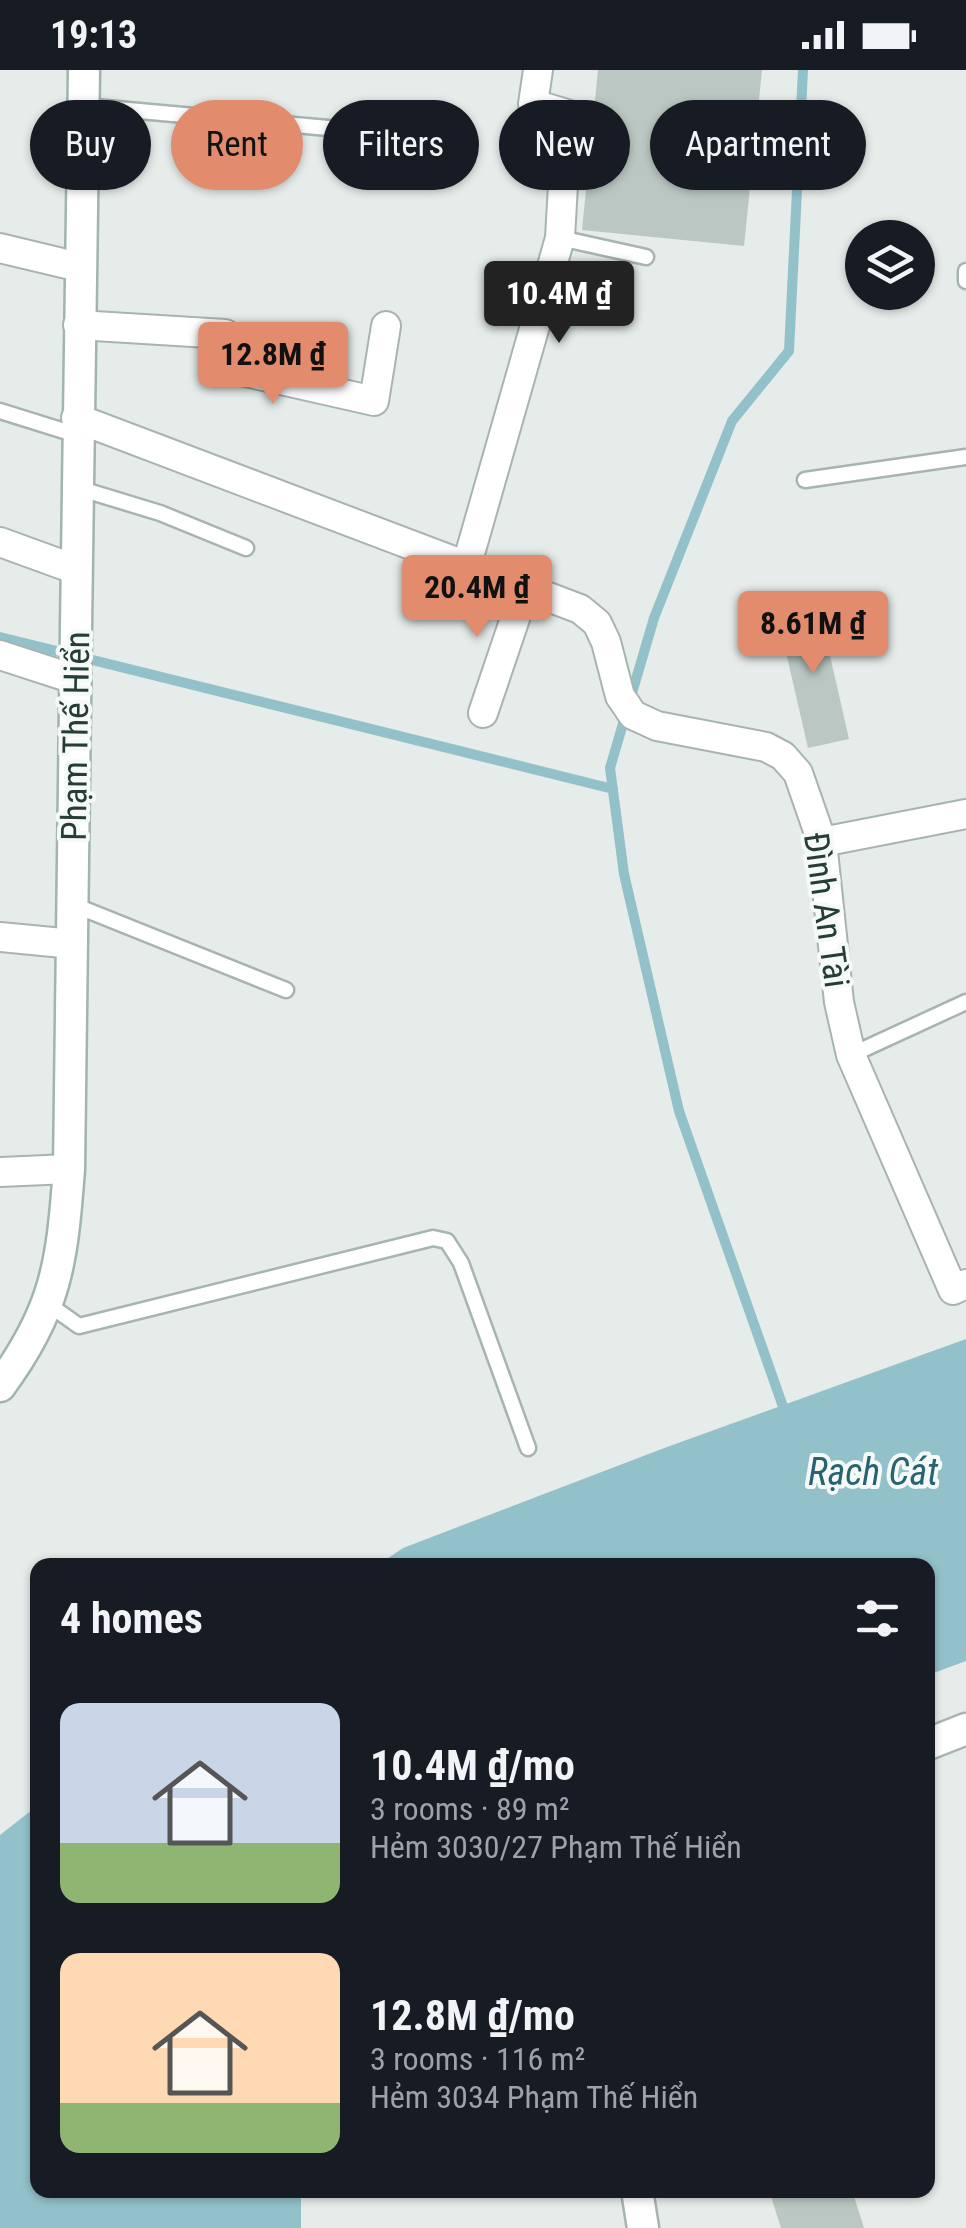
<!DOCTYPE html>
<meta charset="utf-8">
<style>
body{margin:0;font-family:"Roboto Condensed",sans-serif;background:#20242c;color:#f1f3f6;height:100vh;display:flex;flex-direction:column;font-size:38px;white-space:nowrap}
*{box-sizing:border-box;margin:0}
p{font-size:32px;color:#9ea1a6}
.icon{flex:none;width:55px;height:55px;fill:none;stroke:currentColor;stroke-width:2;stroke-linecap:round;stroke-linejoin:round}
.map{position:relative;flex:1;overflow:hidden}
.side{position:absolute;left:30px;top:1488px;width:905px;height:640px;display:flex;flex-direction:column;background:#171b24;border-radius:20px;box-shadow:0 2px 8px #0004}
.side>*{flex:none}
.guide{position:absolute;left:30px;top:30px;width:908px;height:90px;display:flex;gap:20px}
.fabs{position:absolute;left:845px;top:150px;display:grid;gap:20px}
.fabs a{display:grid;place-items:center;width:90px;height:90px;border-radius:50%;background:#171b24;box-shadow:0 2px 8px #0004;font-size:50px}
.price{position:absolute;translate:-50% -85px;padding:0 22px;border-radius:10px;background:#e28c6d;color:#111;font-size:32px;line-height:65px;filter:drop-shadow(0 2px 5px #0008)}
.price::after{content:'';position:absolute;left:50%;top:60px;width:30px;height:22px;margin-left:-15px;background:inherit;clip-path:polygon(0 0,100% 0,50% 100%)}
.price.current{background:#222;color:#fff}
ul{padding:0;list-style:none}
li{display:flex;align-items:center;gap:30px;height:250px;padding:0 30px}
li span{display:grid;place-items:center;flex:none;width:280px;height:200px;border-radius:20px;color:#555}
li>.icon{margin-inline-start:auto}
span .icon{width:120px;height:120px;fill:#fffc;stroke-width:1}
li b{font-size:42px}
h2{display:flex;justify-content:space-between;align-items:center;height:120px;padding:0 30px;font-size:42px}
.chip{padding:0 35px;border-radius:45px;background:#171b24;box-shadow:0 2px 8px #0004;font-size:35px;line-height:90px}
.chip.current{background:#e28c6d;color:#111}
.status{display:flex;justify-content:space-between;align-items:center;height:70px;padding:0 50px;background:#171b24;direction:ltr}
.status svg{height:28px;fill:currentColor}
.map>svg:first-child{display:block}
.water{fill:#93c1ca}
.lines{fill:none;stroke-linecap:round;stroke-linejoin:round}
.stream{stroke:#93c1ca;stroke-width:10}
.building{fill:#bac7c2}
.service-casing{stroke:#a8b4b0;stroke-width:19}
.minor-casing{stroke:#a8b4b0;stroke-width:32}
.tertiary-casing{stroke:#a8b4b0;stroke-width:35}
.secondary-casing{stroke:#a1b4ad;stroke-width:35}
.service{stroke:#fff;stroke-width:14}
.minor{stroke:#fff;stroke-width:28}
.tertiary{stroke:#fff;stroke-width:30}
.secondary{stroke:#fff;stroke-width:30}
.labels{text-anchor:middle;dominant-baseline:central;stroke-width:8;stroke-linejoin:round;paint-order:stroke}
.street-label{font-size:35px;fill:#263c36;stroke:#f5f9f7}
.water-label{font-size:38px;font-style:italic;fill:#276371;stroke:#f5f9f7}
</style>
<div class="status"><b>19:13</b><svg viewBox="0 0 49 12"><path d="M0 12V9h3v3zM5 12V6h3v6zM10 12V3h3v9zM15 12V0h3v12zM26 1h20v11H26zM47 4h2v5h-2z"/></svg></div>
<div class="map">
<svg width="966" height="2158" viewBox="0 0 966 2158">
<rect width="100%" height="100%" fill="#e5ece9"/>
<g class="water">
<polygon points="966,1269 966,1591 928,1605 928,1495 378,1495 403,1478 667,1377"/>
<polygon points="37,1736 38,2120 301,2120 301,2158 0,2158 0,1765"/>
</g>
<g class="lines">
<g class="stream">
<polyline points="0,567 613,719"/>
<polyline points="787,1348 679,1041 624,804 610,698 654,548 732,351 789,281 803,0"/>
</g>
</g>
<g class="building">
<polygon points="598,0 762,0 744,176 582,160"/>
<polygon points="818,533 849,669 808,678 777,543"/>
<polygon points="769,2120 852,2120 864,2158 781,2158"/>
</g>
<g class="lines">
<defs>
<g id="service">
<polyline points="84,36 339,59"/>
<polyline points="560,168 646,187"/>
<polyline points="966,201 966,211"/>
<polyline points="0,341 77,365"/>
<polyline points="805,410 966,387"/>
<polyline points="78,418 160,443 246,478"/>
<polyline points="74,835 286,920"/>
<polyline points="851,985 966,932"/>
<polyline points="48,1234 79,1256 433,1168 447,1171 461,1193 528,1378"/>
</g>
<g id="minor">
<polyline points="0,178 79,197"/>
<polyline points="78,255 225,264 224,297 374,331 386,256"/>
<polyline points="76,348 580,539 597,553 606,572 620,626 633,645 657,656 766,677 783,686 798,703 822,772 839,932 851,985 953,1220 966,1214"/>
<polyline points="0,472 77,500"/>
<polyline points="467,494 560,168 567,44 533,34 538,0"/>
<polyline points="0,585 77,610"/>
<polyline points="483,643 526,516"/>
<polyline points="822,772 966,744"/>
<polyline points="0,867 73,874"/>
<polyline points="0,1102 69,1099"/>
</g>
<g id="tertiary">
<polyline points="928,1674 966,1659"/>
<polyline points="637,2120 643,2158"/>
</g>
<path id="secondary" d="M 0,1316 C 57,1239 62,1192 69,1099 C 76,733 76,366 84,0"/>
</defs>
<use href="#service" class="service-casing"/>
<use href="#minor" class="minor-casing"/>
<use href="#tertiary" class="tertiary-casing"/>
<use href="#secondary" class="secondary-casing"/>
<use href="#service" class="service"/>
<use href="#minor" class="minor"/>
<use href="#tertiary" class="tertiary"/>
<use href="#secondary" class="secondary"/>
</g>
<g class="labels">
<g class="street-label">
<text transform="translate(76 666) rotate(-89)">Phạm Thế Hiển</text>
<text transform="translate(826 840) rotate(82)">Đình An Tài</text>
</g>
<g class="water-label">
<text x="873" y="1402">Rạch Cát</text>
</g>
</g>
</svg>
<div class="fabs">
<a><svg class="icon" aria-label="layers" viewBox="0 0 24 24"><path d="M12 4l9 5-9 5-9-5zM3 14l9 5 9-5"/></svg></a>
</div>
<b class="price current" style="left:559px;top:276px">10.4M ₫</b>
<b class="price" style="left:273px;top:337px">12.8M ₫</b>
<b class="price" style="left:477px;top:570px">20.4M ₫</b>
<b class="price" style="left:813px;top:606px">8.61M ₫</b>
<div class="guide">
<a class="chip">Buy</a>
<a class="chip current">Rent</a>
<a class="chip">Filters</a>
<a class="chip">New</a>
<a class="chip">Apartment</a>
</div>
<section class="side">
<h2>4 homes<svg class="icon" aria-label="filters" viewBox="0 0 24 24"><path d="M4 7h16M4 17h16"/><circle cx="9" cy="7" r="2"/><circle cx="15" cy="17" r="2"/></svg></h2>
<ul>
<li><span style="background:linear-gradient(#c9d6e8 70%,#8fb573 0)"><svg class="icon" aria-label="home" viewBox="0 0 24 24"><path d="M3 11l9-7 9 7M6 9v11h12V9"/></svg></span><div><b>10.4M ₫/mo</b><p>3 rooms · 89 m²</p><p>Hẻm 3030/27 Phạm Thế Hiển</p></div></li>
<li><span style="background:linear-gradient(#ffd9b3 75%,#8fb573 0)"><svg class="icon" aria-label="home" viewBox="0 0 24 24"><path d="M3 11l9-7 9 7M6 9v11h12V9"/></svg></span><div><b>12.8M ₫/mo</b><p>3 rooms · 116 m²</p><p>Hẻm 3034 Phạm Thế Hiển</p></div></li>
</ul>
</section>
</div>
